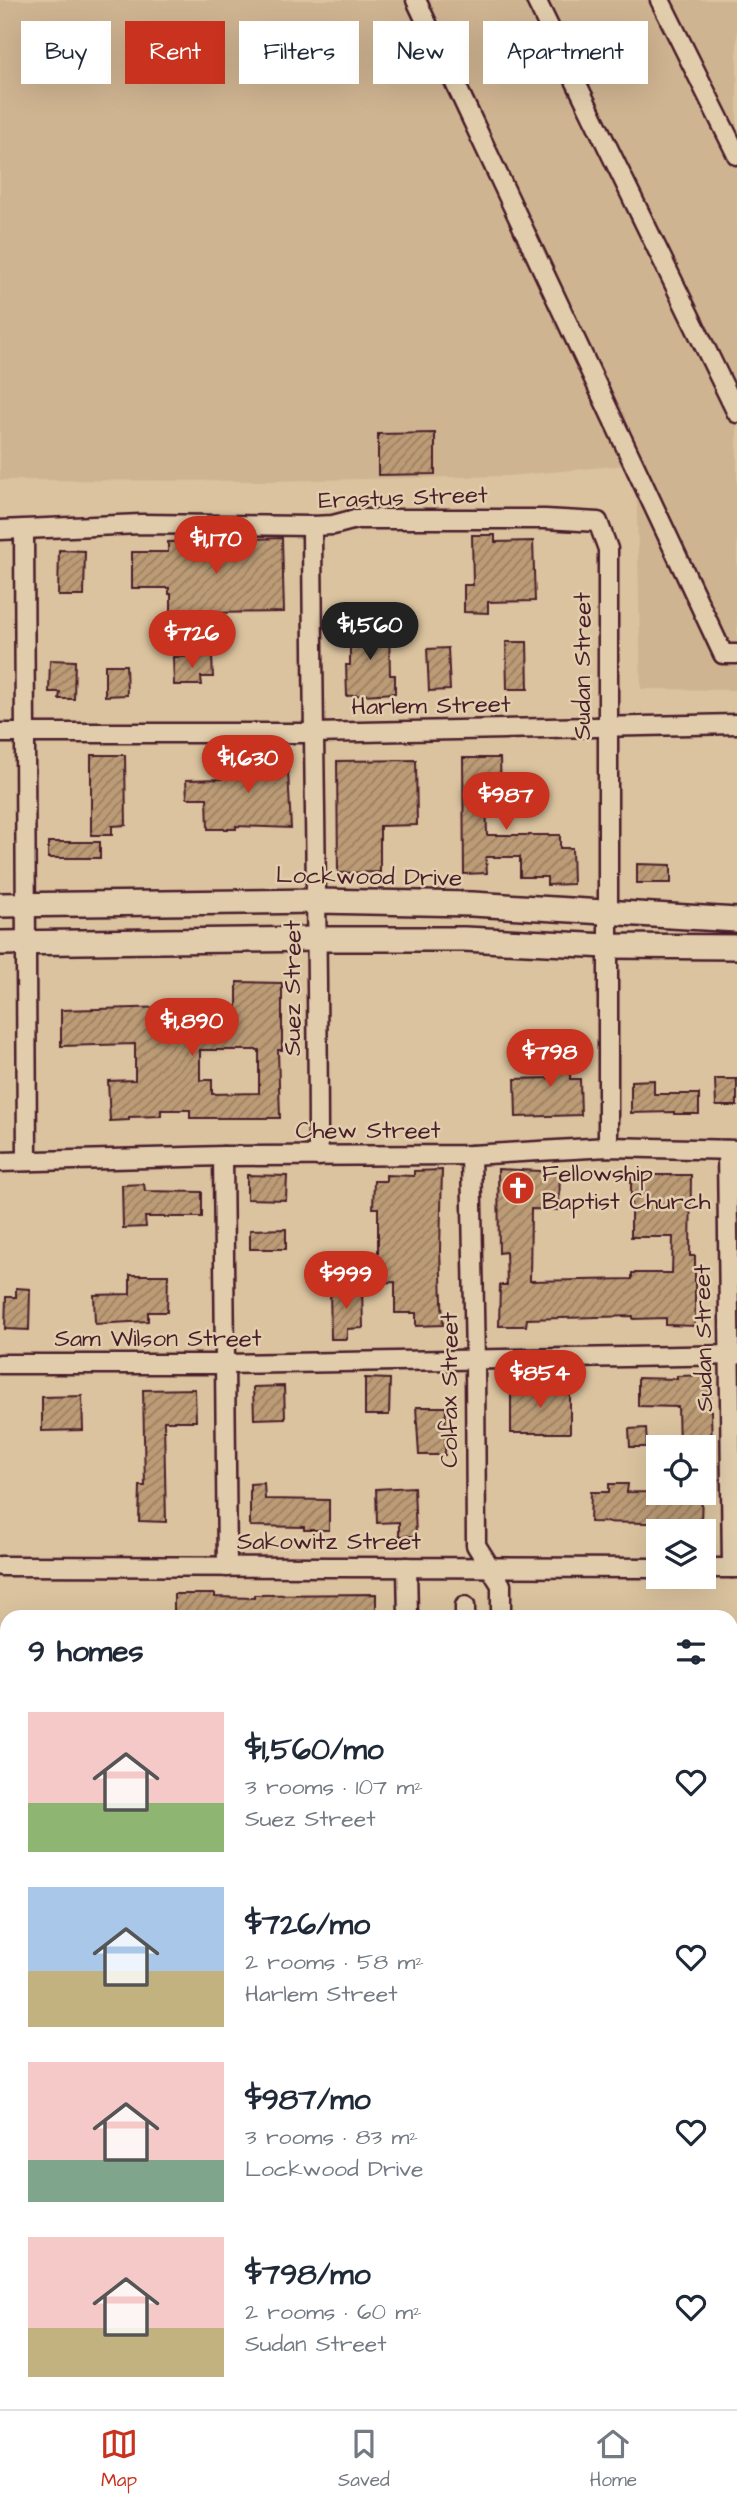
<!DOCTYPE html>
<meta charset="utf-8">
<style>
body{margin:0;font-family:"Architects Daughter",sans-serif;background:#f6f6f7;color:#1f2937;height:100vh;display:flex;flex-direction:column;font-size:26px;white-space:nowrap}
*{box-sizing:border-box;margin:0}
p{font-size:23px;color:#747a83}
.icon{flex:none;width:38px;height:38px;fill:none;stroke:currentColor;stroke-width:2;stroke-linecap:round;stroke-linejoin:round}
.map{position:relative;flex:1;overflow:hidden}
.side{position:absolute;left:0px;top:1610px;width:738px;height:800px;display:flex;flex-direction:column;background:#fff;border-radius:21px 21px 0 0;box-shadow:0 7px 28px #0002}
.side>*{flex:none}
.hud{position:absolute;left:21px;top:21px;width:696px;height:63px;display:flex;gap:14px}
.fabs{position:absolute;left:646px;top:1435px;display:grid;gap:14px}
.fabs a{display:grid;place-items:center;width:70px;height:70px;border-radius:0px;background:#fff;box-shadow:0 7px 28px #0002;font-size:35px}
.price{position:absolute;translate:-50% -60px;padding:0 16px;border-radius:24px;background:#c8321e;color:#fff;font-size:23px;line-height:46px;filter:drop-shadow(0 2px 4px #0008)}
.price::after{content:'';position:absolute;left:50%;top:42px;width:21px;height:16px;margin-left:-10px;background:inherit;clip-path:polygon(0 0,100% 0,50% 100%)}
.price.active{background:#222;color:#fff}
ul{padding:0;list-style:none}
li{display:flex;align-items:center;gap:21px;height:175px;padding:0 28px}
li span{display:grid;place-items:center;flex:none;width:196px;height:140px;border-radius:0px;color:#555}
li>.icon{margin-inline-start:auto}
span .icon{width:84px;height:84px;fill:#fffc;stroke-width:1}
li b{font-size:30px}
h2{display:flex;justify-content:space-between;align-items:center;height:84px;padding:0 28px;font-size:30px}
.tag{padding:0 24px;border-radius:0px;background:#fff;box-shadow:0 7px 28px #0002;font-size:24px;line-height:63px}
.tag.active{background:#c8321e;color:#fff}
.tab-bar{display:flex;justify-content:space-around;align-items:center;height:98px;border-top:2px solid #e0e1e3;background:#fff;font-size:19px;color:#747a83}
.tab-bar a{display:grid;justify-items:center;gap:4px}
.tab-bar .active{color:#c8321e}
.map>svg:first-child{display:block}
.built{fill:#cfb491}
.building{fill:url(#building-hatch);stroke:#4a1f2b;stroke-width:2;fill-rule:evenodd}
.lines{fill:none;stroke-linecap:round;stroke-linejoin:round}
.minor-casing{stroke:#4a1f2b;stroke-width:23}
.major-casing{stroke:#4a1f2b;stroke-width:28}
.minor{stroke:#e1cdac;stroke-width:18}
.major{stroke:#e1cdac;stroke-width:23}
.rail{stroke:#4a1f2b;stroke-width:5;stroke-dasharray:10 5;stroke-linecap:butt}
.labels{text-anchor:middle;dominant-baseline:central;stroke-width:5;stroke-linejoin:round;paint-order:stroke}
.street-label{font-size:24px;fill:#4a1f2b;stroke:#e1cdac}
.poi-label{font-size:24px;fill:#4a1f2b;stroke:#e1cdac;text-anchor:start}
</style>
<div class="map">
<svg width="737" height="2409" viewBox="0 0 737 2409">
<defs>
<pattern id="building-hatch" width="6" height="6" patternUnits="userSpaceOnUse" patternTransform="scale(1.75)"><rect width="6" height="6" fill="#bc9c76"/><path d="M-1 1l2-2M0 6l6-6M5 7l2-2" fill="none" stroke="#9b7f61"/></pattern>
</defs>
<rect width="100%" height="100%" fill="#dbc39f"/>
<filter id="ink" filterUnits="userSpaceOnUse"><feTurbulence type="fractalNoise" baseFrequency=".0143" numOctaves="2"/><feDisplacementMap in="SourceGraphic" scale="14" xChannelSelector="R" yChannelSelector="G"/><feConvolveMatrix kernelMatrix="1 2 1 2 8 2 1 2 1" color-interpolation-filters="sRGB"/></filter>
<g filter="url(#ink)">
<polygon class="built" points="0,0 737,0 737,690 641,689 636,464 508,476 268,481 0,480"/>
<g class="building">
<polygon points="435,433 435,474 378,475 378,434"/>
<polygon points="472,535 495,535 495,542 533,541 535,601 488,602 488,613 464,612 464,585 473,585"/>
<polygon points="282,538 284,612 208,613 208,618 171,617 171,594 169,594 169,588 132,588 132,552 168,552 168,542"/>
<polygon points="59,550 85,551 84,596 58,596"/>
<polygon points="389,626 390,675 395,675 395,693 347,696 346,665 350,665 350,627"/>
<polygon points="506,642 527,642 528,689 507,689"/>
<polygon points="448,648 450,690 429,691 427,649"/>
<polygon points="212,656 213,677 201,677 202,685 174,685 173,657"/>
<polygon points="50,660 75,661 74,699 59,699 60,692 49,692"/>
<polygon points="105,665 126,665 127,695 105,696"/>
<polygon points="287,752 291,828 236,826 236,829 208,829 207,798 187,798 186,780 222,779 222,768 255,767 255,753"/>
<polygon points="91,755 125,755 126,825 112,826 112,835 91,835"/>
<polygon points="463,758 500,758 501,793 486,793 487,835 560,835 560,848 572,848 573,884 547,885 547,877 520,877 520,857 486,857 487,873 464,874"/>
<polygon points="416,760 417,825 380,826 380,872 338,873 337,761"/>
<rect x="48" y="842" width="52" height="16"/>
<polygon points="637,864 671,865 671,883 637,883"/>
<path d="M 237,982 L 282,983 L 282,1050 L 278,1050 L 280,1118 L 190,1118 L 190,1110 L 161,1110 L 161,1116 L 129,1117 L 129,1120 L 110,1121 L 108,1081 L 135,1080 L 135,1044 L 61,1046 L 61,1010 L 170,1007 L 170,1027 L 237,1027 ZM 200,1050 L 259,1050 L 259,1093 L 212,1094 L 212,1080 L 200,1080 Z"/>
<polygon points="550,1045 571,1045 570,1079 580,1079 581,1115 516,1117 515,1079 549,1078"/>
<polygon points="715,1079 737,1079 737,1106 716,1106"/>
<polygon points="654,1080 654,1094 699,1094 699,1114 674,1114 674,1112 631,1113 631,1081"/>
<polygon points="498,1169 560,1172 559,1210 531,1209 530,1281 632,1279 632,1273 672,1273 673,1237 631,1237 631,1175 691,1175 690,1256 695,1256 695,1326 666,1325 666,1318 633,1319 633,1316 527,1319 526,1326 499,1326 500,1285 507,1285 506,1252 499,1253"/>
<polygon points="442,1170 440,1250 443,1325 416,1326 416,1313 395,1313 395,1282 373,1283 373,1255 378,1255 378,1208 373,1208 374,1181 386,1181 386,1175 414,1176 414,1171"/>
<polygon points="247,1175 287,1176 286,1200 247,1199"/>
<polygon points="144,1184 145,1191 202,1192 202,1217 145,1217 146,1227 123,1228 122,1185"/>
<polygon points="286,1229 286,1249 250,1249 250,1230"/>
<polygon points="130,1275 168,1275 167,1312 148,1312 148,1321 95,1324 94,1295 130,1294"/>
<polygon points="330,1287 362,1287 363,1328 347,1329 347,1339 331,1339"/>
<polygon points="16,1288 30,1289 29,1330 5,1329 6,1297 16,1297"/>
<polygon points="710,1375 712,1447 679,1447 678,1407 638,1406 638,1378 677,1379 677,1376"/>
<polygon points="365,1378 390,1379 389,1415 365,1415"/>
<polygon points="284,1386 285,1418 254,1419 253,1387"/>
<rect x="511" y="1388" width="59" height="45"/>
<polygon points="195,1389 196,1421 164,1421 166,1522 139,1521 140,1486 145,1486 143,1390"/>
<polygon points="82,1396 83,1430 42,1431 42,1397"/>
<polygon points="416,1407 446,1407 445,1455 419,1455"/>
<polygon points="646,1428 647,1447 630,1447 629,1429"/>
<polygon points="264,1483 265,1499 329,1500 329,1530 304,1530 304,1527 250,1526 250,1484"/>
<polygon points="609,1484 628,1484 627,1492 702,1493 701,1524 590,1522 591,1492 609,1492"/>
<polygon points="414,1487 416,1536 399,1536 399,1522 377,1523 376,1489"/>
<polygon points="174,1594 215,1594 215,1597 254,1598 254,1595 376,1594 376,1617 174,1617"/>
</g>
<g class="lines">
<defs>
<g id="minor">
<polyline points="416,0 723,654 737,654"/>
<polyline points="536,0 737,413"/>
<polyline points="660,0 737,155"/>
<path d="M 312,526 C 313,736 318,946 318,1156"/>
<polyline points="0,530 141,524 312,526 333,525 356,519 545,519 598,522 608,549 608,1147"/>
<polyline points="24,530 27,1161"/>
<polyline points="0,733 313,733 737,724"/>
<polyline points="727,1150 732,1568"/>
<polyline points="471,1155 475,1361 476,1545 501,1585 501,1617"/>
<polyline points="223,1156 227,1567"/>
<polyline points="0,1162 223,1156 471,1155 608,1147 737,1150"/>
<polyline points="0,1364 226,1364 737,1355"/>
<polyline points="0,1566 658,1568"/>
<polyline points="407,1567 408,1617"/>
<polyline points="704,1568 737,1568"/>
<polyline points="465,1617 465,1606"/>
<polyline points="732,1675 737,1675"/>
<polyline points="732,1909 737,1909"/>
<polyline points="0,2089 7,2089"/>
<polyline points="732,2089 737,2089"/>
<polyline points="0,2223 7,2223"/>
<polyline points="732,2223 737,2223"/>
<polyline points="0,2357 7,2357"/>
<polyline points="732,2361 737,2361"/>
<polyline points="498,2409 499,2403"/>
</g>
<g id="major">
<polyline points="0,905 317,901 472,904 737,920"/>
<polyline points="0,943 318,939 464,939 608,946 737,947"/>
</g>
</defs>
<use href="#minor" class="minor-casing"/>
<use href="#major" class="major-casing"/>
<use href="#minor" class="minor"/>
<use href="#major" class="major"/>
<g class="rail">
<polyline points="0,1817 7,1817"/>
<polyline points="732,1818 737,1818"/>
<polyline points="0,1828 7,1828"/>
<polyline points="732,1830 737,1830"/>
</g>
</g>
</g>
<defs>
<symbol id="church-disc" viewBox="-11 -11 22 22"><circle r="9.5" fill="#c8321e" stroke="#e1cdac"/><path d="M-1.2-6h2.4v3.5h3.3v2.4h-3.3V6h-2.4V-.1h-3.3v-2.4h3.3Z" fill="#fff"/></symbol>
</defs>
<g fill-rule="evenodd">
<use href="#church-disc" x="499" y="1169" width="38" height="38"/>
</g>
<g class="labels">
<g class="street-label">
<text transform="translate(403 498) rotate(-2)">Erastus Street</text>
<text transform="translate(583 666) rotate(-90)">Sudan Street</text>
<text transform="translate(431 706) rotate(-1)">Harlem Street</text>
<text transform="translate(369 877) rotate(1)">Lockwood Drive</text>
<text transform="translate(293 988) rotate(-90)">Suez Street</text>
<text x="368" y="1131">Chew Street</text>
<text transform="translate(704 1338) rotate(-91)">Sudan Street</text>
<text x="158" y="1339">Sam Wilson Street</text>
<text transform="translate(450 1390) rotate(-90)">Colfax Street</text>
<text x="329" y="1542">Sakowitz Street</text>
</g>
<g class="poi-label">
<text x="542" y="1174">Fellowship<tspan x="542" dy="28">Baptist Church</tspan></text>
</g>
</g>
</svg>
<div class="fabs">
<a><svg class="icon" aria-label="locate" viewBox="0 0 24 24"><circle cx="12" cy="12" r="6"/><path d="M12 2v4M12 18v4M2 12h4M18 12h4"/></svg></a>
<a><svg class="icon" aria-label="layers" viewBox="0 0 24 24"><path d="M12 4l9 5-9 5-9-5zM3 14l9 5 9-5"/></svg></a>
</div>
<b class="price" style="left:216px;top:576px">$1,170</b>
<b class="price active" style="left:370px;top:662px">$1,560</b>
<b class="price" style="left:192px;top:670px">$726</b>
<b class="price" style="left:248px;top:795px">$1,630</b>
<b class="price" style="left:506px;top:832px">$987</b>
<b class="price" style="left:192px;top:1058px">$1,890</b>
<b class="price" style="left:550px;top:1089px">$798</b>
<b class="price" style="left:346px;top:1311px">$999</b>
<b class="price" style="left:540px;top:1410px">$854</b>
<div class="hud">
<a class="tag">Buy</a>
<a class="tag active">Rent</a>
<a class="tag">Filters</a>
<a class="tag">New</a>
<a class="tag">Apartment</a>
</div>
<section class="side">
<h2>9 homes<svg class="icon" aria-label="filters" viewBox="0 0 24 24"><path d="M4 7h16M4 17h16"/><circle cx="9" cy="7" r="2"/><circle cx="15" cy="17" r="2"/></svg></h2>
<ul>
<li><span style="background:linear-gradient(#f6c9c9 65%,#8fb573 0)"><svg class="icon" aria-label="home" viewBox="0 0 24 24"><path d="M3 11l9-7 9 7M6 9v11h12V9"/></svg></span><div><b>$1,560/mo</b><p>3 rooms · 107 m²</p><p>Suez Street</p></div><svg class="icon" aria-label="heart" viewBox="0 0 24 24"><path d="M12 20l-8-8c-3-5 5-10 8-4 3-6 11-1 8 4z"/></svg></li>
<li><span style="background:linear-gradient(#a9c7e8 60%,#c2b280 0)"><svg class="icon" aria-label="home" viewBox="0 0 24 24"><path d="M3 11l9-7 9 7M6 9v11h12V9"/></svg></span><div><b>$726/mo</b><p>2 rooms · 58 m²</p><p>Harlem Street</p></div><svg class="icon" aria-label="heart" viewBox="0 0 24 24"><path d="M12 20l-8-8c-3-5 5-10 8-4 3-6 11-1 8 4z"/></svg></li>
<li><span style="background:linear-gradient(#f6c9c9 70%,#7fa58c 0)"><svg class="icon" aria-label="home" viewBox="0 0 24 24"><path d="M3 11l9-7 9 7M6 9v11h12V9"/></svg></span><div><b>$987/mo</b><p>3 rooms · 83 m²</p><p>Lockwood Drive</p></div><svg class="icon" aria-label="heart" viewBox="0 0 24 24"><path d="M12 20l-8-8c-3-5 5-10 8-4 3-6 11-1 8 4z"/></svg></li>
<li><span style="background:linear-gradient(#f6c9c9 65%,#c2b280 0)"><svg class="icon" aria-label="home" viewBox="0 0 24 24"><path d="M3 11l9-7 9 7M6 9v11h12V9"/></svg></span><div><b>$798/mo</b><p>2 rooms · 60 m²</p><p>Sudan Street</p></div><svg class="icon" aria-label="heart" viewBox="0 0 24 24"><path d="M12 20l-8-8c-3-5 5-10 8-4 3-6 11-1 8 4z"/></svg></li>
</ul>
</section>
</div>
<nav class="tab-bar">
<a class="active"><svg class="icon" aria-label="map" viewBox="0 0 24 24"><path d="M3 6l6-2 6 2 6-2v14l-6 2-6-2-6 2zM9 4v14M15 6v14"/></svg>Map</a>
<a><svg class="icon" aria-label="saved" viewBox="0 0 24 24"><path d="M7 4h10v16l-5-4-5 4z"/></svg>Saved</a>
<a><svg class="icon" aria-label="home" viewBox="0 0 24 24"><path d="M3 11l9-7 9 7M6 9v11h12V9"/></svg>Home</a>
</nav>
